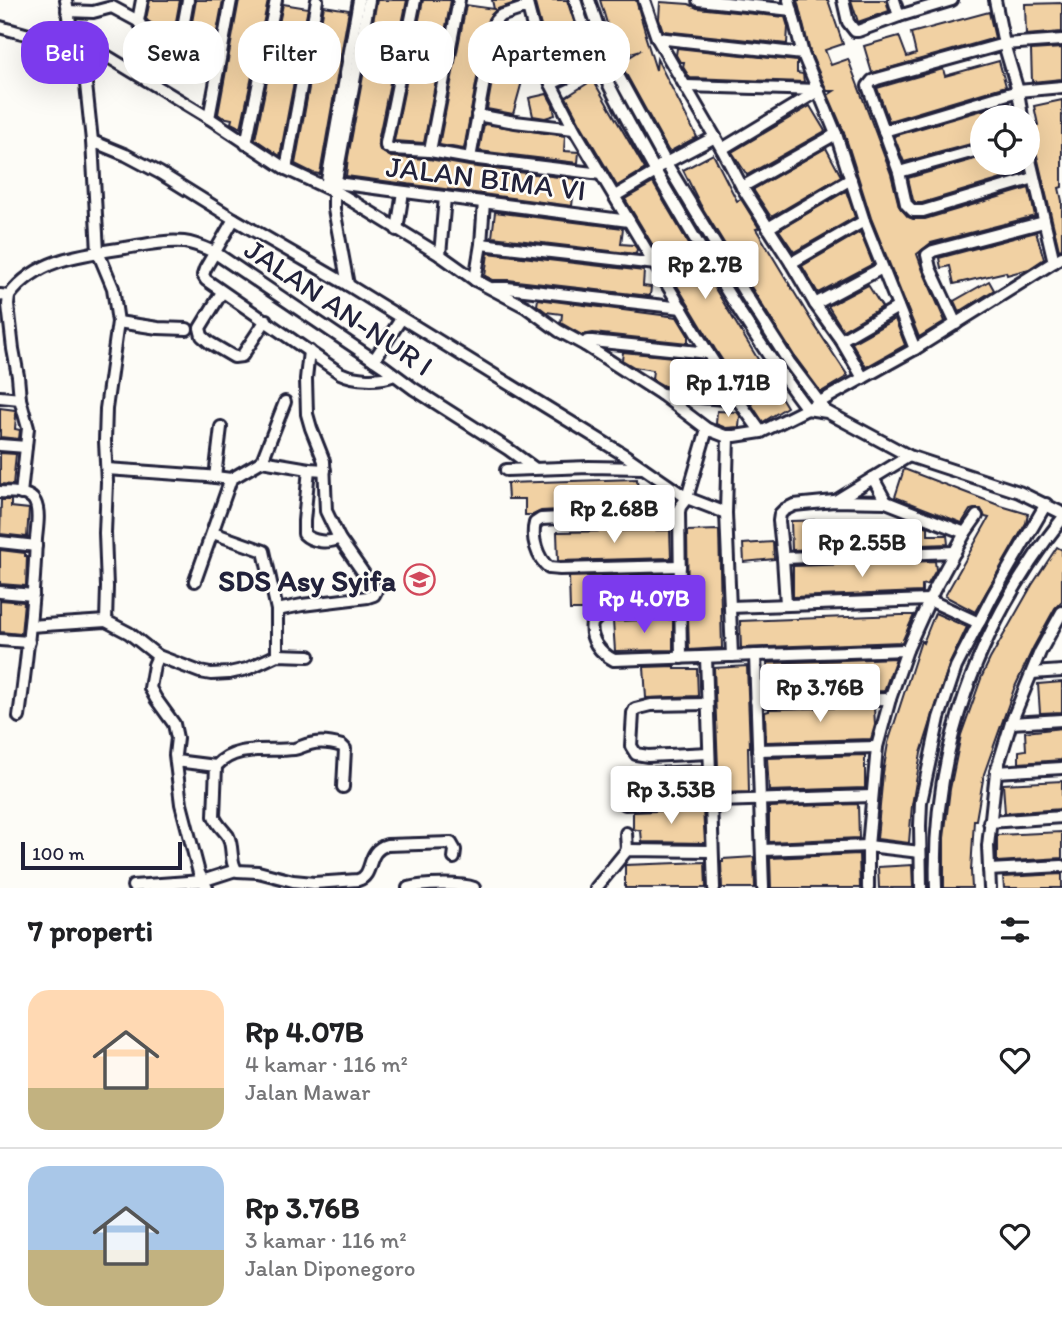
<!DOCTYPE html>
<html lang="id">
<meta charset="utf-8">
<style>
body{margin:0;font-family:Itim,sans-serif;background:#f2f2f2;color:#202124;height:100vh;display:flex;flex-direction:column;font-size:26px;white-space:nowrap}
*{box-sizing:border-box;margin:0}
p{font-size:23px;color:#757577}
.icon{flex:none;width:38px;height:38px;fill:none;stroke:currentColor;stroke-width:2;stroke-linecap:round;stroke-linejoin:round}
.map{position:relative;height:888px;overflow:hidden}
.panel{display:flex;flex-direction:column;background:#fff;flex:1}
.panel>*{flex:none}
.guide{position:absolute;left:21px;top:21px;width:700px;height:63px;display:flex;gap:14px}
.fabs{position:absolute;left:970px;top:105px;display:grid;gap:14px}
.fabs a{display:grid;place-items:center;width:70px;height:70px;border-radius:50%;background:#fff;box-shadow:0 7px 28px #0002;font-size:35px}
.scale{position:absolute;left:21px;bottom:18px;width:161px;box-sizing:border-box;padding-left:7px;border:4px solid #22223b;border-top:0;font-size:19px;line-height:24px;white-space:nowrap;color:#22223b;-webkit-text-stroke:5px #fdfcf7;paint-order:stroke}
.price{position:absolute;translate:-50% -60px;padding:0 16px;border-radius:7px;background:#fff;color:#222;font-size:23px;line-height:46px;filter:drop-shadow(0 2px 4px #0008)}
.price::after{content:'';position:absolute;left:50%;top:42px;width:21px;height:16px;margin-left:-10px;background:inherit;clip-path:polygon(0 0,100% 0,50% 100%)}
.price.selected{background:#7c3aed;color:#fff}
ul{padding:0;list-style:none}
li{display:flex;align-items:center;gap:21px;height:175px;padding:0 28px}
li+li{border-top:2px solid #e0e0e0}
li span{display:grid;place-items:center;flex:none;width:196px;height:140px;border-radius:21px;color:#555}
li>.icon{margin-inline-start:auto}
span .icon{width:84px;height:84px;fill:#fffc;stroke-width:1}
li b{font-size:30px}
h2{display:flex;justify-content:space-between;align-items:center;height:84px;padding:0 28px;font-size:30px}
.pill{padding:0 24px;border-radius:28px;background:#fff;box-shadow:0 7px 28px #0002;font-size:24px;line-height:63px}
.pill.selected{background:#7c3aed;color:#fff}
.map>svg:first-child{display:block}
.building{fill:#f1d1a3;stroke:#22223b;stroke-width:2}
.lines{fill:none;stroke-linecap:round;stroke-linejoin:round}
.minor-casing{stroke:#22223b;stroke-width:16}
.minor{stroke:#fdfcf7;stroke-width:10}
.labels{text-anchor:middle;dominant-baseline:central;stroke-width:5;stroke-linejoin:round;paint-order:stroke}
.street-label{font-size:30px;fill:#22223b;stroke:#fdfcf7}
.poi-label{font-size:30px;font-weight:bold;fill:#22223b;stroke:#fdfcf7;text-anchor:end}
</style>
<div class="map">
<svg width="1062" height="888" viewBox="0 0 1062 888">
<rect width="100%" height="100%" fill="#fdfcf7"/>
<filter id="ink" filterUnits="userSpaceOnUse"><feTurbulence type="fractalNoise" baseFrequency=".0143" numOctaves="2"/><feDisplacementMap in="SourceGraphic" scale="14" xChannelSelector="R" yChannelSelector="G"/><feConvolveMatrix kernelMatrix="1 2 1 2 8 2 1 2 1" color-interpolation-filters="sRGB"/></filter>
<g filter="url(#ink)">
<g class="building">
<polygon points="150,0 180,0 174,32 164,31 148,21 146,19"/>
<polygon points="196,0 223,0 213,53 199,51 188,44"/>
<polygon points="239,0 268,1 241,128 231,123 232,119 222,117 218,114"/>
<polygon points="377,0 407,0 378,141 380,150 391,157 429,159 469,166 575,179 572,206 346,176 348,157"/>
<polygon points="423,0 451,0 424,143 394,141"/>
<polygon points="492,0 515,0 515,3 497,9 488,19 464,149 439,145 466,5 494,9"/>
<polygon points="534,0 567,0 585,55 586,54 588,59 556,73 546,45"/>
<polygon points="600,0 636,0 646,35 645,35 656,70 657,59 697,137 669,152 620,63 641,50 617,57"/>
<polygon points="797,0 828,0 843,44 825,50 831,65 848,59 891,174 899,206 908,217 913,219 925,219 1029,188 1035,216 931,243 917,254 923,271 945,321 919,337 871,218 844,132 828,95 834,91 827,91 810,52"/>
<polygon points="851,0 886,0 889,11 858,22"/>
<polygon points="660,2 689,4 697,8 785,17 788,27 787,44 663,31 659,19"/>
<polygon points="1062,3 1062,32 1026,35 1025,4"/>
<polygon points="283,4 308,8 280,156 255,139"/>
<polygon points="324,6 349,10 320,174 313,173 295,164"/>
<polygon points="989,12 995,38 872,73 864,46 899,36 907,57 916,54 911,33"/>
<polygon points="500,36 529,43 531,49 513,114 487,109"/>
<polygon points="677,48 797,61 797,73 803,74 804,82 690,78 683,67 684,62 680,62 676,55"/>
<polygon points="1062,48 1062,79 1032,82 1031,50"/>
<polygon points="999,61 1006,86 889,121 877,88 943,69 945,76"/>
<polygon points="593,80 645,169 617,186 581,125 566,97"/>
<polygon points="547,94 553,105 555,115 545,118 533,116 529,98"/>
<polygon points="1062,100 1062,187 1059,188 1062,201 1062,249 1059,250 1030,126 1038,125 1034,106"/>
<polygon points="1010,102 1014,117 982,117 982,141 904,162 894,136"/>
<polygon points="810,106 825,131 747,175 732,152"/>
<polygon points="484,124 565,136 564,151 579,152 578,163 479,151"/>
<polygon points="826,148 841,176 771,217 754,191 754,189"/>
<polygon points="713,154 737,201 741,199 759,228 756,229 811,320 848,376 821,392 795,357 764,308 700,204 683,170"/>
<polygon points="982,157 982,163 1023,163 1025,172 922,203 916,203 913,200 908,178"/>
<polygon points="653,183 714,287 787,407 763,422 715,349 625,199"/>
<polygon points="846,191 855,217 794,252 779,230"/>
<polygon points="495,212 623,228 621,244 634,245 637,249 636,254 492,237"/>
<polygon points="860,232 873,264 818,293 802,266"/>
<polygon points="1036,232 1044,259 1029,269 1007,275 1006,272 954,284 950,266 941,268 939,258"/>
<polygon points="488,253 644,271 643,286 651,287 650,296 508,280 493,280 485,276"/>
<polygon points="989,281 994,290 959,312 954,301"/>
<polygon points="868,285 882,307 843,330 828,306"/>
<polygon points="538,299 677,317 688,335 688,343 593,333 582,335 561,323 562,314 546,312 537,305"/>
<polygon points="895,319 905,345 866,367 852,343"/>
<polygon points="623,352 703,360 705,363 703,379 716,380 718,384 718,391 664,386 652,379 653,370 634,367 622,360"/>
<polygon points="0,408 15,410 16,416 15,429 20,430 19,439 0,437"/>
<polygon points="717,411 737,412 740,416 739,427 726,428 716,424"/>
<polygon points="0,453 16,454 13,485 0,484"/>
<polygon points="904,469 1001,506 1028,514 1026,523 975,612 945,596 989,518 985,517 981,509 974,509 970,510 962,523 895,497"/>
<polygon points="637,479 638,494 657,495 658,505 541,511 533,515 525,515 525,499 508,499 507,483"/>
<polygon points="1,500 11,500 11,507 29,509 27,537 0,534"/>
<polygon points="905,518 928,527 928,535 947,535 948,544 792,550 791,521"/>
<polygon points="670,530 671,558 558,561 557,532"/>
<polygon points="719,530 722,648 689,650 688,616 690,611 688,606 687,531"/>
<polygon points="773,542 774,559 744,562 743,544"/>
<polygon points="1057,547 1062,550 1062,601 1055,608 1033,648 1014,689 984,774 976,820 974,820 971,871 972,888 944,888 944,838 950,789 961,735 982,676 990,659 1032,585"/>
<polygon points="0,550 25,553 25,556 27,556 26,586 0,584"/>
<polygon points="935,561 936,570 928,584 922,585 922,592 793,597 793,566"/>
<polygon points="672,574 672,603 601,606 594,610 570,610 569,577"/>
<polygon points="0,600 24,602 21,634 0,632"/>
<polygon points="935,613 967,627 949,665 921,753 912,805 909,843 877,839 883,773 888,743 921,641 923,643"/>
<polygon points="901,615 914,615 902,642 741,648 740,621"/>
<polygon points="673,619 673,650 615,651 613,621"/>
<polygon points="896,658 884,691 769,693 767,663"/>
<polygon points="675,666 675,669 697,669 698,696 646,698 644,667"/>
<polygon points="747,666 750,747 748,747 749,792 719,793 714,668"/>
<polygon points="1062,682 1062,712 1040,713 1038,684"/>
<polygon points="874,707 875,725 871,739 766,742 765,712 769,711 769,709"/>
<polygon points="1062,728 1062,760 1019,763 1019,751 1026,750 1025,732"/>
<polygon points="865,755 865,788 769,791 767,758"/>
<polygon points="697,765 702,765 703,794 631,796 629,768"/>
<polygon points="1062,781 1062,809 1005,813 1003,784"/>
<polygon points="858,804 859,838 769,842 769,807"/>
<polygon points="703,809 705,843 642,842 641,831 633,829 633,812"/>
<polygon points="1062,832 1062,858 997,862 997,835"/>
<polygon points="859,854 860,888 771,888 770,858"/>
<polygon points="754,857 755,888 722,888 721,862 723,862 723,859"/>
<polygon points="705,862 706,888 625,888 625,865"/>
<polygon points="912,865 913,888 879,888 878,867"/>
<polygon points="1062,874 1062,888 1004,888 1003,877"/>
</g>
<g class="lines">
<defs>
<g id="minor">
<polyline points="66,0 71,28 82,41 209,118 286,169 344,196 440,255 475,280 526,307 559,331 585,345 661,394 707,429 725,436 735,436 761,432 807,409 915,349 1062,257"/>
<polyline points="142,0 138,21 142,27 218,71"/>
<polyline points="415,0 386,143 386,146 391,149 430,151 470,158 601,174"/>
<polyline points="526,0 538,46 551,84 574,129 708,353 738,400 761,432"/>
<path d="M 575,0 C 593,62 626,118 657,174 C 704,255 751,335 807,409 L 827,412 L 909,456 L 1019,492 L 1062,513"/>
<polyline points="589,0 609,59 666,163 746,295 789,362 823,407"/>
<polyline points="644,0 657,38 722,149 742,187 791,263 815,304 841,340 863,378"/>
<polyline points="698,0 792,10"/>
<polyline points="789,0 803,54 836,134 864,221 915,349"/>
<polyline points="843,0 848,22 855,31 858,31 899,16 952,0"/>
<polyline points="894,0 899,16"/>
<polyline points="995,0 1004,44 1018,91 1022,117"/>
<polyline points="67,11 93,12 112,7 138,21"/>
<path d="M 0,27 C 29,36 76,42 85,75 L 92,141 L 98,252 L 113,288 L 118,322 L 106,409 L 105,441 L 107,482 L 105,533 L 107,587 L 106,621 L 129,633 L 158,656 L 154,665 L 150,688 L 156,699 L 174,724 L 177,738 L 175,755 L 181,804 L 199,873 L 207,888"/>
<polyline points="657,38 803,54"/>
<polyline points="179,49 188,0"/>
<polyline points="551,84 597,63"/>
<polyline points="686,86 819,90"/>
<polyline points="477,115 515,122 574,129"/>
<polyline points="209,118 231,0"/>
<polyline points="884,131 1018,91 1062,87"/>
<polyline points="92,141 126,155 160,173 234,219 348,285 626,456 687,498 726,513"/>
<polyline points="246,144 276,0"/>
<polyline points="1027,147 1054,262"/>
<polyline points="722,149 818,91"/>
<polyline points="430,151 459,0"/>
<polyline points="470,158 495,21 500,16 527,7"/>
<polyline points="660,166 715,137"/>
<polyline points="286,169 317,0"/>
<polyline points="899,172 982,149"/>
<polyline points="1034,178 923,211 913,211 906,204 899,172 868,86 872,81 877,79 1004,44 1062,40"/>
<polyline points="336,183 629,221"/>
<polyline points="326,186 359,0"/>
<polyline points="742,187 836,134"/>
<polyline points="615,196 656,172"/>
<path d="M 234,219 L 205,269 L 203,275 L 206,280 L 340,373 C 355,380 379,381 394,375"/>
<polyline points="768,228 851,179"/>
<polyline points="397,230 403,192"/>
<polyline points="481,244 656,264"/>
<polyline points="440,255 445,197"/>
<polyline points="791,263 864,221"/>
<polyline points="475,280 481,244 484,202"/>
<polyline points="348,285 334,209 334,191 369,0"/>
<polyline points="494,288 507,288 682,308"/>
<polyline points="222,292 200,328 202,336 210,343 234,357 242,356 266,320"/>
<path d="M 0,295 L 9,296 C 36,259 82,254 125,248 C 144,245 164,240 184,242 C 194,243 205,248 214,252 L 383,366 L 414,389 L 508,449 L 534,468"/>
<polyline points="9,296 8,305 13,349 18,376 20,399 28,428 21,494"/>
<polyline points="815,304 882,268"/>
<polyline points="118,322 158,328 187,329"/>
<polyline points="956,324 930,268 927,255 933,251 1044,222"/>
<polyline points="841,340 898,307"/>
<polyline points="585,345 587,341 592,341 708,353"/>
<polyline points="374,360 401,319"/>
<polyline points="661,394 738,400"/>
<polyline points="0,397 20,399"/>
<polyline points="728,436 726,513 732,656"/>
<polyline points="0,445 26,447"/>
<polyline points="262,461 285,402"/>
<polyline points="107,469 207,476 231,479 262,461 309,469 325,470"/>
<path d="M 309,469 L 304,521 L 304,534 C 312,542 329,544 339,538"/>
<polyline points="506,470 589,467 643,468"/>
<polyline points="215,477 221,427"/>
<polyline points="873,478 886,502"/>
<path d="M 0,492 C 10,493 30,491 35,502 C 40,512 37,528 36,539 C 34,599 27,658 19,717"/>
<polyline points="837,500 909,456"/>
<path d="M 679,512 L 541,519 L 535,523 C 531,537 537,558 549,568 L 560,569 L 680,566"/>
<polyline points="213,533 264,551 277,610"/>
<polyline points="0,542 36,546"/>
<polyline points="783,558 955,552"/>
<polyline points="195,581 231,479"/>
<polyline points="0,592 33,595"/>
<polyline points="786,604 783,558 779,521 780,514 784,510 794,505 834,501 886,502 965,533"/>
<polyline points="730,607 929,600 979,623"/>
<path d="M 682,611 L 601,614 L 592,623 C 589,639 600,653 614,660 L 907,650"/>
<polyline points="30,626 106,621"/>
<polyline points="0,640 29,642"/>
<polyline points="277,655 277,610 302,605 368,597 374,595 376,591 339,538 326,511 324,461 311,428 307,414 306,379 309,351"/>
<polyline points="755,655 763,888"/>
<polyline points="158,656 200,672 211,674 229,673 247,669 277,655 309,656"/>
<polyline points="706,657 714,888"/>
<polyline points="681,658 679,512 680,507 687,498 707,429"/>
<polyline points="1032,673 1062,671"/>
<polyline points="756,701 890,699"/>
<polyline points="707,704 651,705 635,709 633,713 631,746 636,754 648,756 709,753"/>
<polyline points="1011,723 1062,720"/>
<polyline points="758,750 877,747"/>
<path d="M 176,761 L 216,766 C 236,744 267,752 294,749 C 300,748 304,745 310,744 C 320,741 332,743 342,746 L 345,749 L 343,787"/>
<path d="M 216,766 L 214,816 C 217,825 223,829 228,836 C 234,848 229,861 237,871 L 258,872 L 293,881 L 314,883 L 358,880 C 375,875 365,851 387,845 L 451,843 L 455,850 L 454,858"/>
<polyline points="996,772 1062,768"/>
<polyline points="625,804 872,796"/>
<polyline points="989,822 1062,817"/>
<polyline points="626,833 627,850"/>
<polyline points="762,850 868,846 920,852"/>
<polyline points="989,870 1062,866"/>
<polyline points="133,886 202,881 236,870"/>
<path d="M 408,888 C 421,884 461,883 474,888"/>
<polyline points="596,888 627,850 711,851"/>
<polyline points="868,888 868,846 877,747 890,699 907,650 934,590 965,533 977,516"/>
<polyline points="921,888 920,826 921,802 939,718 956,667 993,595 1046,504"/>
<path d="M 936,888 C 931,753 978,625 1062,519"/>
<polyline points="990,888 988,846 996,772 1011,723 1040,652 1062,612"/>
</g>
</defs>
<use href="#minor" class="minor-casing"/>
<use href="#minor" class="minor"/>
</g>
</g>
<defs>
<symbol id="school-ring" viewBox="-11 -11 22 22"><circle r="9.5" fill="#fdfcf7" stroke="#d1495b" stroke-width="1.5"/><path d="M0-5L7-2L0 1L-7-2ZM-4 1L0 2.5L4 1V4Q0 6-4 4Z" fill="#d1495b"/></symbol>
</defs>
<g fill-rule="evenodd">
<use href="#school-ring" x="402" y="562" width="35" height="35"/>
</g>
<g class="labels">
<g class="street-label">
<text transform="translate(486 178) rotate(7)">JALAN BIMA VI</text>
<text transform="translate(339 307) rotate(34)">JALAN AN-NUR I</text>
</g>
<g class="poi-label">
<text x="396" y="580">SDS Asy Syifa</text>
</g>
</g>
</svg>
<div class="fabs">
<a><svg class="icon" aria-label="locate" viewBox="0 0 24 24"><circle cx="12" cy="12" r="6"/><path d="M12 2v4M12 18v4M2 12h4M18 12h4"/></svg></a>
</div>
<div class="scale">100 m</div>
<b class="price" style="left:705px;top:301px">Rp 2.7B</b>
<b class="price" style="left:728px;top:419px">Rp 1.71B</b>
<b class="price" style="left:614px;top:545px">Rp 2.68B</b>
<b class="price" style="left:862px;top:579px">Rp 2.55B</b>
<b class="price selected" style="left:644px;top:635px">Rp 4.07B</b>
<b class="price" style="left:820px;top:724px">Rp 3.76B</b>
<b class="price" style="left:671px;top:826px">Rp 3.53B</b>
<div class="guide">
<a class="pill selected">Beli</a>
<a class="pill">Sewa</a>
<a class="pill">Filter</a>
<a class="pill">Baru</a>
<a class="pill">Apartemen</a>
</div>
</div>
<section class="panel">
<h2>7 properti<svg class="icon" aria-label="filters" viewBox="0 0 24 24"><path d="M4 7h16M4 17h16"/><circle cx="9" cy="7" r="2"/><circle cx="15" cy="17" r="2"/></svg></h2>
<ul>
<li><span style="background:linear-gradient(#ffd9b3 70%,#c2b280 0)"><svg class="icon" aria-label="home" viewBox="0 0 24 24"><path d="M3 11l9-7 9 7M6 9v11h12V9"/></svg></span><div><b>Rp 4.07B</b><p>4 kamar · 116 m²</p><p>Jalan Mawar</p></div><svg class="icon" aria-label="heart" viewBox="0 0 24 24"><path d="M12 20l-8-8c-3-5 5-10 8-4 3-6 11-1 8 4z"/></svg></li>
<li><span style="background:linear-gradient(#a9c7e8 60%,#c2b280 0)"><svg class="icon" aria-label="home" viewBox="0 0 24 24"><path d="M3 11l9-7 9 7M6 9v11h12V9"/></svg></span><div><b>Rp 3.76B</b><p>3 kamar · 116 m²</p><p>Jalan Diponegoro</p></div><svg class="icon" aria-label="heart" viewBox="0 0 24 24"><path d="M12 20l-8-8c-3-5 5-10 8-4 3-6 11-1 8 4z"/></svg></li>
</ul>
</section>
